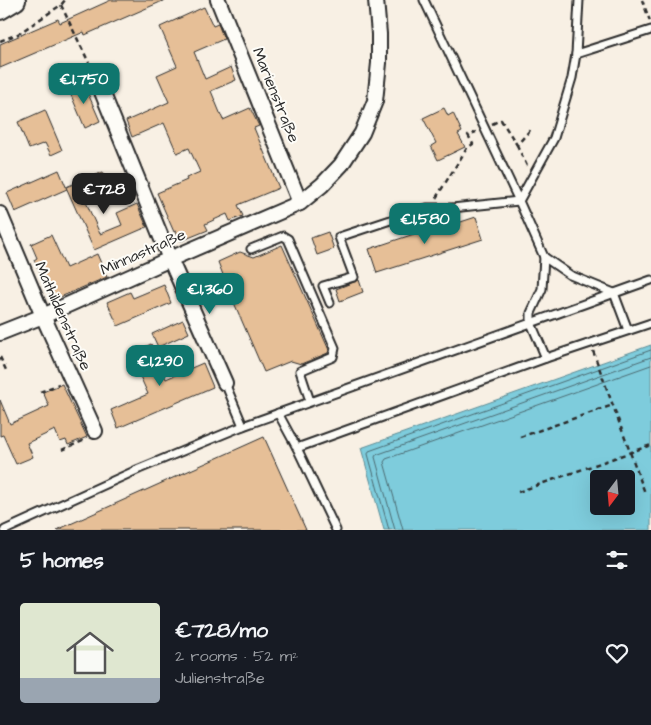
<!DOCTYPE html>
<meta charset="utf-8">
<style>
body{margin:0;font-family:"Architects Daughter",sans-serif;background:#20242c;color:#f1f3f6;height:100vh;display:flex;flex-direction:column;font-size:19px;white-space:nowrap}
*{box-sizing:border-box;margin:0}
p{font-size:16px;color:#9ea1a6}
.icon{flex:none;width:28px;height:28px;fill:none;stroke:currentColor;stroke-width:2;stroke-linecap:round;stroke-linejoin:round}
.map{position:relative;height:530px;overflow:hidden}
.details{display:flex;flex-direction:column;background:#171b24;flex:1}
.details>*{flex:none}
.needle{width:32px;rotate:196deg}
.tools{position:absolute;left:590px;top:470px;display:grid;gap:10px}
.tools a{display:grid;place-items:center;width:45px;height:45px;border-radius:5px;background:#171b24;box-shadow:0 5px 20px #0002;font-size:25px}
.price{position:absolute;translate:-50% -42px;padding:0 11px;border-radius:10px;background:#0f766e;color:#fff;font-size:16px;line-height:32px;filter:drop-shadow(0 1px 2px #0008)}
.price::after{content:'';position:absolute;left:50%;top:30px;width:15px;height:11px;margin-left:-8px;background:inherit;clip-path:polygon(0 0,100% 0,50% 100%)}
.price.on{background:#222;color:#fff}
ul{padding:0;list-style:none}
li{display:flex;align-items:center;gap:15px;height:125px;padding:0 20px}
li span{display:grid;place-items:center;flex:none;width:140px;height:100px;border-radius:5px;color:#555}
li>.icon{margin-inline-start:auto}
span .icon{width:60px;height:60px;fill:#fffc;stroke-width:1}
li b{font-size:21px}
h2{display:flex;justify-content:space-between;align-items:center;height:60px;padding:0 20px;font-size:21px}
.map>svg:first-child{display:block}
.water{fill:#7eccdc;stroke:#5d8c95;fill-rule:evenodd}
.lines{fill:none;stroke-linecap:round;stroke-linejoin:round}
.shore{stroke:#4c6b72;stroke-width:1}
.building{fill:#e6bf97;stroke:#2b2b2b}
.service-casing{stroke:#2b2b2b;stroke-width:11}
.minor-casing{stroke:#2b2b2b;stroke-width:18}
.secondary-casing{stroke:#2b2b2b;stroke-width:24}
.path{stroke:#2b2b2b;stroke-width:2.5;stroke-dasharray:5 4;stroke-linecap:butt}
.service{stroke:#fdfcf7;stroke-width:7}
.minor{stroke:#fdfcf7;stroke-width:14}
.secondary{stroke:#fdfcf7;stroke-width:20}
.labels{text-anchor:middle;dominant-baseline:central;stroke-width:4;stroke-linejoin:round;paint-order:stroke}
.street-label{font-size:16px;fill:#2b2b2b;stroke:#fdfcf7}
</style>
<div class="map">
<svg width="651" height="530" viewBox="0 0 651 530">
<rect width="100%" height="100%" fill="#f8f0e4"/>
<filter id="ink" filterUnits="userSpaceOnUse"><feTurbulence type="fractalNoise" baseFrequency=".02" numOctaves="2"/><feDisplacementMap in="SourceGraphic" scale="10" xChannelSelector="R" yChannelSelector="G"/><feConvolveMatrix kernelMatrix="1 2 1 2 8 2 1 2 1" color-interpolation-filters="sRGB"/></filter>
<g filter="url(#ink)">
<path class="water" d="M 651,345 L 651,530 L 384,530 L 361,448 ZM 599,479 L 626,479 L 626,506 L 599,506 Z"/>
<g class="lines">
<g class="shore">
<polyline points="389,530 368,454 369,451 651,350"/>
<polyline points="395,530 375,457 376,455 651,357"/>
<polyline points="403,530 384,462 386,459 651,365"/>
</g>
</g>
<g class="building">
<polygon points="111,0 165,0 85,35 84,32 0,68 0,44 58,19 60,23"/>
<polygon points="204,7 213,26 218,24 224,39 194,52 205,79 231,67 236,80 211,91 223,120 250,108 259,126 254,128 279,188 238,205 243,216 230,221 227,214 205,224 208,230 181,241 176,231 174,232 157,193 187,180 186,178 200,172 189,148 177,153 164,123 132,137 126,121 169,102 157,75 177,66 160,27"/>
<polygon points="83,82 100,121 85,128 68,88"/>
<polygon points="444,108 448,116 453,113 462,132 458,134 465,147 438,160 431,146 436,143 423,118"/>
<polygon points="45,110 62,150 51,155 45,143 29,149 18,122"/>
<polygon points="59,170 67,189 15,212 7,193"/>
<polygon points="103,172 107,182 82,193 100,234 122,225 117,213 137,204 147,227 94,250 66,187"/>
<polygon points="476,217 483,239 377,273 369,249 435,227 436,230"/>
<polygon points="328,232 334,249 317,255 311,238"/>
<polygon points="51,235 66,268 97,254 107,277 58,298 51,295 34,260 37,258 31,244"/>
<polygon points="282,245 329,350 328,353 301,364 291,361 264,372 232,298 237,295 230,278 225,280 218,262 240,252 254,257"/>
<polygon points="359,280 363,292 340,301 336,289"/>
<polygon points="164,285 171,303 118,326 107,302 130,292 133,298"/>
<polygon points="183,320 189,333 158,347 152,334"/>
<polygon points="151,344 166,379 203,363 213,387 118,428 111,410 148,394 130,354"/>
<polygon points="62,384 87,437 68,445 66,440 60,442 55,430 27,443 33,457 16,464 3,435 0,436 0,400 10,424 49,406 43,392"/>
<polygon points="264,437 306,530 57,530"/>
</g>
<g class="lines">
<defs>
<g id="service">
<polyline points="424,0 519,201 544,257 542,289 531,313 531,323 546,358"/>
<polyline points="576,54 651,30"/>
<polyline points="251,249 283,236 288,239 335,348 333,357 300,371 310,401"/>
<polyline points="544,257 570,275 614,293 628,330"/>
<polyline points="330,303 323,286 354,277 339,237 427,208 452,208 519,201 554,138 572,78 576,54 579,0"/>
<polyline points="225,383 243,426"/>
<polyline points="278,413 297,448 336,530"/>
<polyline points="297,448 546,358 651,323"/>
<polyline points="5,530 139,469 243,426 651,280"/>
</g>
<g id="minor">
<polyline points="218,0 300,203"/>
<polyline points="96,77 170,259 225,383"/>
<polyline points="0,214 43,316 95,431"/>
<polyline points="0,333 43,316 170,259 300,203 322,185 341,165 362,133 375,101 379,63 379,34 376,0"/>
</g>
<polyline id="secondary" points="0,9 15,0"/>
</defs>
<use href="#service" class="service-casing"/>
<use href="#minor" class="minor-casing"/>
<use href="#secondary" class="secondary-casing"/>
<g class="path">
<polyline points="642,0 650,21"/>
<polyline points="61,5 91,67"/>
<polyline points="0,41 18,34 61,5 65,0"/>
<polyline points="492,124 501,120 517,145 531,129"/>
<polyline points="517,145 527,166"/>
<polyline points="436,198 467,148 473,144 468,135 476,132"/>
<polyline points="593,351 645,493"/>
<polyline points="0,357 6,370"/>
<polyline points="40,392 59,384"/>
<polyline points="520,437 613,405"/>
<polyline points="62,450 85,440"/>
<polyline points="518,492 651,445"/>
</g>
<use href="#service" class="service"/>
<use href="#minor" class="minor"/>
<use href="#secondary" class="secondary"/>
</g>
</g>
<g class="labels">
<g class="street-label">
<text transform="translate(276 95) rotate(68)">Marienstraße</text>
<text transform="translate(143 252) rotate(-24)">Minnastraße</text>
<text transform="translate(63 316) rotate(66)">Mathildenstraße</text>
</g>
</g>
</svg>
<div class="tools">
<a><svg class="needle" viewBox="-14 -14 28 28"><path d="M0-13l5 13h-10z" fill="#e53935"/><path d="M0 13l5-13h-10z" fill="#9ea1a6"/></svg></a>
</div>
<b class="price" style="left:84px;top:105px">€1,750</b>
<b class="price on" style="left:104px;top:215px">€728</b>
<b class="price" style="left:425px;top:245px">€1,580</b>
<b class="price" style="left:210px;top:315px">€1,360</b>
<b class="price" style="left:160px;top:387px">€1,290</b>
</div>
<section class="details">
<h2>5 homes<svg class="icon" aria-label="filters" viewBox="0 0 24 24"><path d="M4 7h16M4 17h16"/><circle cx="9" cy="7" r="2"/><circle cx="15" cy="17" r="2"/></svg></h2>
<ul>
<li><span style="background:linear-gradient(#dfe7d0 75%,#9aa5b1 0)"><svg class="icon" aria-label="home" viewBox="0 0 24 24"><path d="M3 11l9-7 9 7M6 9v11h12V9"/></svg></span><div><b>€728/mo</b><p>2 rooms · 52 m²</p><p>Julienstraße</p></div><svg class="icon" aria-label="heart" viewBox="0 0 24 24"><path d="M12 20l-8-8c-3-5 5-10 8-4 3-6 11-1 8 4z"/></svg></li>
</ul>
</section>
